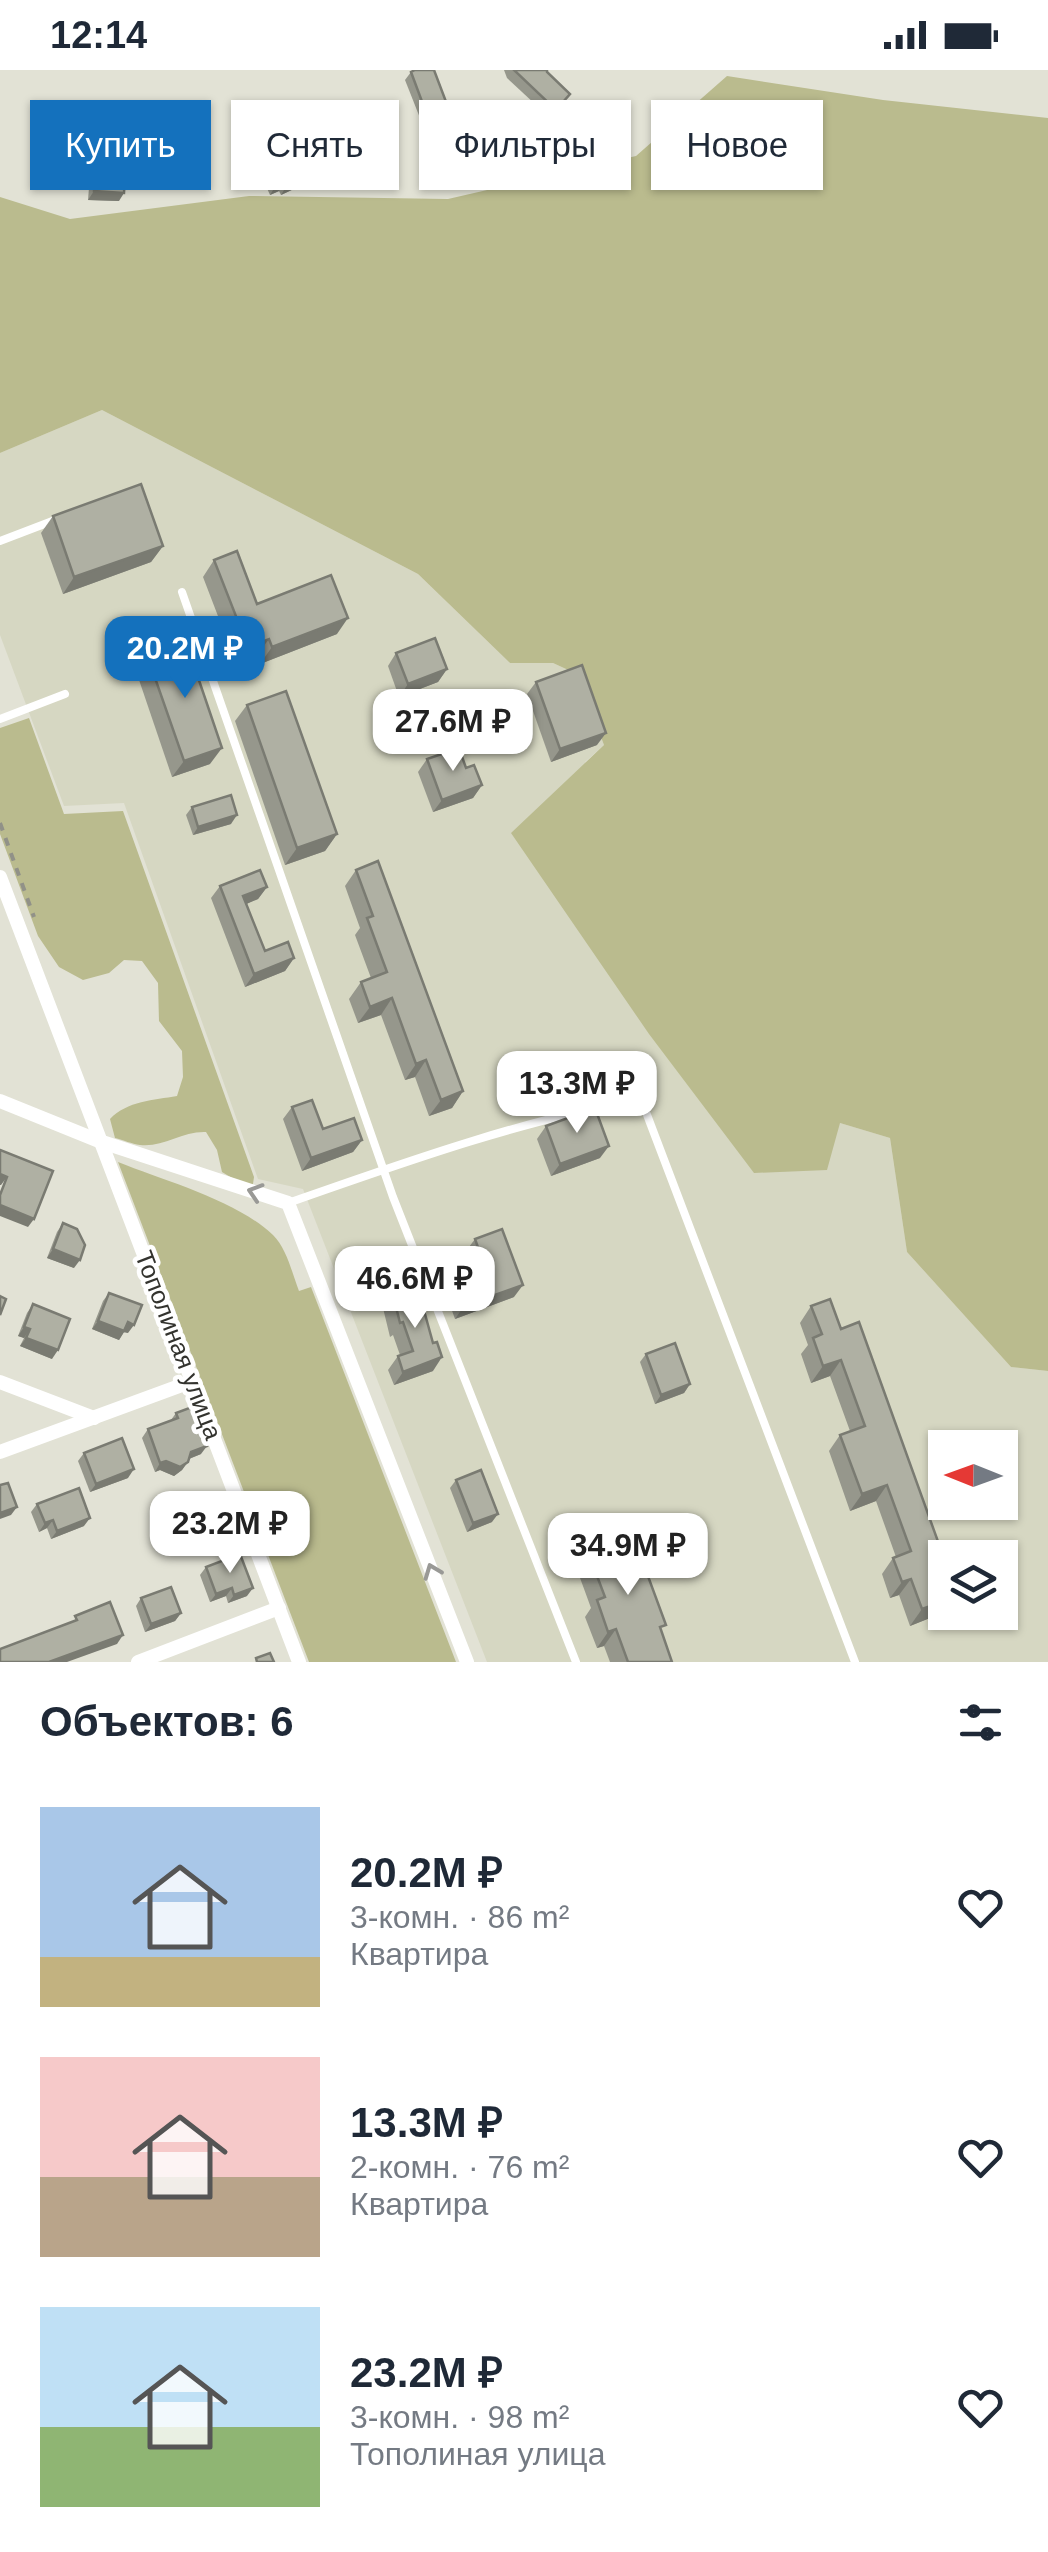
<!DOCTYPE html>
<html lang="ru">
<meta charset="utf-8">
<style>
body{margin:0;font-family:Arial,sans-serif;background:#f6f6f7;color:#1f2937;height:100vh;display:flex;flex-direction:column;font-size:38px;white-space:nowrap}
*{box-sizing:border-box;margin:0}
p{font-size:32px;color:#747a83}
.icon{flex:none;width:55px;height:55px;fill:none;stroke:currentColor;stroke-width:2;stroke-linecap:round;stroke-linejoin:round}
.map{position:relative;height:1592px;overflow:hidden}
.details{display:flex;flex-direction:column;background:#fff;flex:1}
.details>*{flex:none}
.top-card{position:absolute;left:30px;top:30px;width:990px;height:90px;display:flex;gap:20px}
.needle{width:65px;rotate:271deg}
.tools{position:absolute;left:928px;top:1360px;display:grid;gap:20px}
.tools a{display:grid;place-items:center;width:90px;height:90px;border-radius:0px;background:#fff;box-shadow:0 2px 8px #0004;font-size:50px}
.price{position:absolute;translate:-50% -85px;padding:0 22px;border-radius:20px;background:#fff;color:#222;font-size:32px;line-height:65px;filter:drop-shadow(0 2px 5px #0008)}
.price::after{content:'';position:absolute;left:50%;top:60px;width:30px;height:22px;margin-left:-15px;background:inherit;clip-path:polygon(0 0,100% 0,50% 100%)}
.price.current{background:#1471bd;color:#fff}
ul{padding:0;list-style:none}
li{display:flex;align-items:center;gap:30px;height:250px;padding:0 40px}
li span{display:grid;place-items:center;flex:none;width:280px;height:200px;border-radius:0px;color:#555}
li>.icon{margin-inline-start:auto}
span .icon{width:120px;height:120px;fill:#fffc;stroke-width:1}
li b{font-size:42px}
h2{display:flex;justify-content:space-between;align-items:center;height:120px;padding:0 40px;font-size:42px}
.tag{padding:0 35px;border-radius:0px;background:#fff;box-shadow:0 2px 8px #0004;font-size:35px;line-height:90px}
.tag.current{background:#1471bd;color:#fff}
.status{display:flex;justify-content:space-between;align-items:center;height:70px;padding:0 50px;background:#fff;direction:ltr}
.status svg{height:28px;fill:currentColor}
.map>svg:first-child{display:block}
.built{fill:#d6d7c2;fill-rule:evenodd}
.green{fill:#babb8e}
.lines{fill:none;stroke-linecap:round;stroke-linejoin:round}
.path{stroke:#919188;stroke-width:4;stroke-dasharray:8 8;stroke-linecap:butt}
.lane{stroke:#fff;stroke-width:8}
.street{stroke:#fff;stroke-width:14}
.wall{fill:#96978c}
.shaded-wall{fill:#7a7b72}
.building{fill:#afb0a3;stroke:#7a7b72;stroke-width:2.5}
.oneway{stroke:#999996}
.labels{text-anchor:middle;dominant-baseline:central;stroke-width:9;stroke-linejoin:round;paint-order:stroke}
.street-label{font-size:25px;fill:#33332e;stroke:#fff}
</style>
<div class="status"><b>12:14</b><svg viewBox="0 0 49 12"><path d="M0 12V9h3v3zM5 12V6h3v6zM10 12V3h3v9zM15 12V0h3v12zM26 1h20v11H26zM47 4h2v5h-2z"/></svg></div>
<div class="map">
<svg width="1048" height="1592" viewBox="0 0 1048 1592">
<rect width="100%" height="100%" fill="#e2e2d5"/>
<path class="built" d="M 102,340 L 418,504 L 510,593 L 553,593 L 577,604 L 604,675 L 585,692 L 840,1053 L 890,1068 L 907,1182 L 1011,1297 L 1048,1301 L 1048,1592 L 487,1592 L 303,1119 L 258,1109 L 124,733 L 64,736 L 0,565 L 0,383 ZM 945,1378 L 1000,1378 L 1000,1432 L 945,1432 ZM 945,1488 L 1000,1488 L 1000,1542 L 945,1542 Z"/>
<g class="green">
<polygon points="727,6 883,30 1048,48 1048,1301 1011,1297 907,1182 890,1068 840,1053 827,1100 754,1103 649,964 511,763 604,675 577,604 553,593 510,593 418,504 102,340 0,383 0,127 70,149 249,126 448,129 636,86"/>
<path d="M 29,648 L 64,744 L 123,741 L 254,1107 L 253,1114 L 242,1114 L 222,1102 L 217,1080 L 206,1062 C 182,1061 162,1078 140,1075 C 132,1074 123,1070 115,1068 L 110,1049 C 127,1031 154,1030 177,1026 L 183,1007 L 182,981 L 159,951 L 158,913 L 142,891 L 124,890 L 109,903 L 83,910 L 59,897 L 38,866 L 0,764 L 0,658 Z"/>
<path d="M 118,1092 C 165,1111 236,1130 273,1165 C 287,1179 292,1203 299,1221 L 311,1217 L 456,1592 L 309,1592 Z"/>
</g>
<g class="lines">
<polyline class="path" points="0,753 34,847"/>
<g class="lane">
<polyline points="0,471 55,450"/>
<polyline points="182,522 393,1127 576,1592"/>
<polyline points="0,649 65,624"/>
<path d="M 288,1133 C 402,1093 522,1050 641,1029 L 855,1592"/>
</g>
<g class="street">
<polyline points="0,807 299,1592"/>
<polyline points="0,1031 99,1071 288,1133 467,1592"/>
<polyline points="0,1312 94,1348"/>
<polyline points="0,1382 193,1311"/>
<polyline points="138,1592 279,1538"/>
</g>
</g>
<g class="wall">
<polygon points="504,0 547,0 564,33 550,48 507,8"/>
<polygon points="411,2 442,45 422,53 405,10"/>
<polygon points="261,71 301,84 312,97 298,117 281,125 279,121 270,125 252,84"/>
<polygon points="97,84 119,131 88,130 91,93"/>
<polygon points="53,446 163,476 151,492 63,524 41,463"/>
<polygon points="214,490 257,534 337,564 260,594 257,585 236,593 203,507"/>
<polygon points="396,583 447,599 438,612 399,627 388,596"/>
<polygon points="147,585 210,694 172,707 136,601"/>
<polygon points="536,612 597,675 551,692 527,624"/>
<polygon points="247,635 337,764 325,781 285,795 235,651"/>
<polygon points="427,689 482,715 473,728 433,742 418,702"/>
<polygon points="192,737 231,754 193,765 186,745"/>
<polygon points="356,800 463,1021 452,1038 429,1046 415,1007 405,1010 381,945 358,953 349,929 361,912 371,908 355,865 360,858 345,816"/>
<polygon points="220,816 267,817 258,829 246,834 265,881 294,888 285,901 245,917 211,828"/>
<polygon points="292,1037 323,1059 362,1070 353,1082 302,1101 283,1049"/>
<polygon points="546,1056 600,1088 551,1106 537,1069"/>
<polygon points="63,1153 74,1198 47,1188 57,1162"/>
<polygon points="475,1169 514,1227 455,1249 446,1224 454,1212 474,1204 466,1181"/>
<polygon points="109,1223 128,1263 124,1262 119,1270 92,1259 103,1231"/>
<polygon points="393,1225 433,1301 394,1315 388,1300 398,1286 400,1285 393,1265 390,1267 383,1238"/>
<polygon points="830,1229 942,1532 930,1548 910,1556 899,1525 890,1528 882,1504 893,1488 896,1487 876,1431 850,1441 829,1381 840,1365 850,1361 830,1306 811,1313 801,1284 808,1275 800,1253 811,1236"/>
<polygon points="33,1234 52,1289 20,1276 24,1268 18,1266 27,1243"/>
<polygon points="646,1284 690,1314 684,1323 655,1334 640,1292"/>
<polygon points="176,1343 201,1384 189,1389 182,1400 174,1406 160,1400 155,1402 142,1368 148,1359 171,1350"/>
<polygon points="84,1383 128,1408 90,1422 78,1391"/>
<polygon points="456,1410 492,1452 467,1462 450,1418"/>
<polygon points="37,1434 84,1456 51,1469 47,1458 39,1462 31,1442"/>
<polygon points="583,1469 661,1561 672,1592 610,1592 604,1576 597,1578 585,1547 591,1538 572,1486"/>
<polygon points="206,1497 247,1526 228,1533 226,1526 210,1532 200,1505"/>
<polygon points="141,1528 181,1543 175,1551 145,1562 136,1536"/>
</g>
<g class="shaded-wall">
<polygon points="448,37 442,45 422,53 427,45"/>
<polygon points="312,97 298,117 281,125 289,112 304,100"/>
<polygon points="288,108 279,121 270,125 278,112"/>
<polygon points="94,121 124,123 119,131 88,130"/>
<polygon points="163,476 151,492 63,524 74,507"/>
<polygon points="348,548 337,564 260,594 272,577"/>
<polygon points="269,569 257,585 236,593 248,577"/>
<polygon points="447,599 438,612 399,627 408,614"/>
<polygon points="606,663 597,675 551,692 560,679"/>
<polygon points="222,678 210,694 172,707 184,691"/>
<polygon points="482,715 473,728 433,742 442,730"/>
<polygon points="237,745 231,754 193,765 198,757"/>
<polygon points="337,764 325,781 285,795 297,778"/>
<polygon points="267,817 258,829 235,839 243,826"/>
<polygon points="294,888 285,901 245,917 254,904"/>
<polygon points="392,928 381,945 358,953 370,937"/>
<polygon points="426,990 415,1007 405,1010 416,994"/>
<polygon points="463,1021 452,1038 429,1046 441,1030"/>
<polygon points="362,1070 353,1082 302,1101 311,1088"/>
<polygon points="609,1076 600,1088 551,1106 560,1094"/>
<polygon points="0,1104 7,1107 1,1115 0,1115"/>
<polygon points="0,1135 34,1149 28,1157 0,1146"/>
<polygon points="53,1179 80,1190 74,1198 47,1188"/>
<polygon points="523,1215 514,1227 455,1249 464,1236"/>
<polygon points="98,1251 128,1252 134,1255 128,1263 124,1262 119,1270 92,1259"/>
<polygon points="24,1257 30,1259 24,1268 18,1266"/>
<polygon points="26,1268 58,1280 52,1289 20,1276"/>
<polygon points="442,1287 433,1301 394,1315 403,1302"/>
<polygon points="841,1290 830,1306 811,1313 823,1296"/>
<polygon points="690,1314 684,1323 655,1334 661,1325"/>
<polygon points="207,1376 201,1384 186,1390 191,1382"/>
<polygon points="166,1391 188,1392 182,1400 174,1406 160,1400 155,1402 160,1393"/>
<polygon points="134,1399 128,1408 90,1422 96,1414"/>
<polygon points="887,1415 876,1431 850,1441 862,1424"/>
<polygon points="17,1437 11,1445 0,1449 0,1443"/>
<polygon points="498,1444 492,1452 467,1462 473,1453"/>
<polygon points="90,1448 84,1456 51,1469 57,1461"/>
<polygon points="53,1450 47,1458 39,1462 45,1453"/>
<polygon points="945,1503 945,1507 937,1518 933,1507"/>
<polygon points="911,1509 899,1525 890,1528 902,1512"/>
<polygon points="232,1518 226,1526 210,1532 216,1524"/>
<polygon points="253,1518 247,1526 228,1533 234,1525"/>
<polygon points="942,1532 930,1548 910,1556 922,1539"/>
<polygon points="181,1543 175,1551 145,1562 151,1554"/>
<polygon points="616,1559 604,1576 597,1578 608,1562"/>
<polygon points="123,1565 117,1574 67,1592 49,1592"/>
</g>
<g class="building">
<polygon points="415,0 434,0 448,37 427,45 411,2"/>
<polygon points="514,0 547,0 547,2 570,24 556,40"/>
<polygon points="290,59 301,84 306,82 312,97 304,100 306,105 289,112 288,108 278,112 261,71"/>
<polygon points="97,84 126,86 124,123 94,121"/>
<polygon points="141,414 163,476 74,507 53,446"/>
<polygon points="237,481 257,534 331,505 348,548 272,577 269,569 248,577 214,490"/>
<polygon points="435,568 447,599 408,614 396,583"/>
<polygon points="186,572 222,678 184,691 147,585"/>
<polygon points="582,595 606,663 560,679 536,612"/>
<polygon points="286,621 337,764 297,778 247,635"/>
<polygon points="459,678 466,698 474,695 482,715 442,730 427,689"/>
<polygon points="231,725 237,745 198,757 192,737"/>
<polygon points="378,791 463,1021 441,1030 426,990 416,994 392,928 370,937 361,912 387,902 367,848 373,846 356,800"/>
<polygon points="260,800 267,817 243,826 265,881 288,872 294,888 254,904 220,816"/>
<polygon points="312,1030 323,1059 354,1048 362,1070 311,1088 292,1037"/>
<polygon points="595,1038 609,1076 560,1094 546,1056"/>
<polygon points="0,1080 53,1101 34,1149 0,1135 0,1125 7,1107 0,1104"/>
<polygon points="63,1153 77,1159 85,1175 80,1190 53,1179"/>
<polygon points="502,1159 523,1215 464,1236 454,1212 486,1200 475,1169"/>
<polygon points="413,1217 417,1227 420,1226 433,1273 437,1272 442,1287 403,1302 398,1286 413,1281 403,1252 400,1253 393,1225"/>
<polygon points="109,1223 142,1235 134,1255 128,1252 124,1261 98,1251"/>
<polygon points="0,1226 6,1229 0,1245"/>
<polygon points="830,1229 841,1259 859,1252 945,1491 945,1503 933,1507 942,1532 922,1539 911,1509 902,1512 893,1488 911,1481 887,1415 862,1424 840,1365 865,1356 841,1290 823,1296 813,1268 822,1264 811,1236"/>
<polygon points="33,1234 70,1249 58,1280 26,1268 30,1259 24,1257"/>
<polygon points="675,1273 690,1314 661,1325 646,1284"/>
<polygon points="192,1337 207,1376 191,1382 188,1392 180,1397 166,1391 160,1393 148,1359 178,1348 176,1343"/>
<polygon points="122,1368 134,1399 96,1414 84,1383"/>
<polygon points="481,1400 498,1444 473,1453 456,1410"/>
<polygon points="8,1413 17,1437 0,1443 0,1415"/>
<polygon points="79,1418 90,1448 57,1461 53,1450 45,1453 37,1434"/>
<polygon points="623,1455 639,1500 645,1498 666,1555 660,1557 672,1592 628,1592 616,1559 608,1562 597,1530 605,1527 583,1469"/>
<polygon points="240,1484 253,1518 234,1525 232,1518 216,1524 206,1497"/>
<polygon points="171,1517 181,1543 151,1554 141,1528"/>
<polygon points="110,1532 123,1565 49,1592 0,1592 0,1579 77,1550 75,1546"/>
<polygon points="270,1583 274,1592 257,1592 256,1588"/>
</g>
<defs><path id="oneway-chevron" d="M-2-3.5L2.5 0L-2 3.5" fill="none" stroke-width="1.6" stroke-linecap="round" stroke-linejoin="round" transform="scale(2.5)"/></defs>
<g class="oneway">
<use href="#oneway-chevron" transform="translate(255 1122) rotate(-162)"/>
<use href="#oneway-chevron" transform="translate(432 1501) rotate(-111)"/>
</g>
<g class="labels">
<g class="street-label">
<text transform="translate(179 1275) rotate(69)">Тополиная улица</text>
</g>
</g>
</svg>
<div class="tools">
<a><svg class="needle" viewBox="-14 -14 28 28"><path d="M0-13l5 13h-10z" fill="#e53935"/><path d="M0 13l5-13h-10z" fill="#747a83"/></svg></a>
<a><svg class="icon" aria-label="layers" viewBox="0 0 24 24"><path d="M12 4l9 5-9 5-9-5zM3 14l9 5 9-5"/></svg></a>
</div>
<b class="price current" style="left:185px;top:631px">20.2M ₽</b>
<b class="price" style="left:453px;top:704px">27.6M ₽</b>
<b class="price" style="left:577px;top:1066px">13.3M ₽</b>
<b class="price" style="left:415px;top:1261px">46.6M ₽</b>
<b class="price" style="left:230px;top:1506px">23.2M ₽</b>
<b class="price" style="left:628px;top:1528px">34.9M ₽</b>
<div class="top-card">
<a class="tag current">Купить</a>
<a class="tag">Снять</a>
<a class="tag">Фильтры</a>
<a class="tag">Новое</a>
</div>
</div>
<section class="details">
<h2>Объектов: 6<svg class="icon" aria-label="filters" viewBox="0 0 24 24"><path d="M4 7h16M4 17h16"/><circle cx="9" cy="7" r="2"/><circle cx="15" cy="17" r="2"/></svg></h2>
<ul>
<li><span style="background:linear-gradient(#a9c7e8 75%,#c2b280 0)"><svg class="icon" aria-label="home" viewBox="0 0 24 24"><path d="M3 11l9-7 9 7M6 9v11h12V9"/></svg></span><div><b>20.2M ₽</b><p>3-комн. · 86 m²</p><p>Квартира</p></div><svg class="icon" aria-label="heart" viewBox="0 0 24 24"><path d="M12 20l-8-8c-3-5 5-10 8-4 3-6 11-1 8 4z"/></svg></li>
<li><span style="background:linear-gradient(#f6c9c9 60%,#b9a48a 0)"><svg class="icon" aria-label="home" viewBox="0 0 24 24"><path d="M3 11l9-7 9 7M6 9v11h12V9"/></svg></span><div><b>13.3M ₽</b><p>2-комн. · 76 m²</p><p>Квартира</p></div><svg class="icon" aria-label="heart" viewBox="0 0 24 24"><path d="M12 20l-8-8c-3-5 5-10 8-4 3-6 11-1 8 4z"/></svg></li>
<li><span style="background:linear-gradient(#bfe0f5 60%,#8fb573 0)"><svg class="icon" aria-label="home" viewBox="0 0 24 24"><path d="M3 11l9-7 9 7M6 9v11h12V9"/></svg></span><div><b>23.2M ₽</b><p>3-комн. · 98 m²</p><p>Тополиная улица</p></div><svg class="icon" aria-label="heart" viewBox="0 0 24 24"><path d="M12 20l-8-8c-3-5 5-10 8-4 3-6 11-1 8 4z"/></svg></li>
</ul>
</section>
